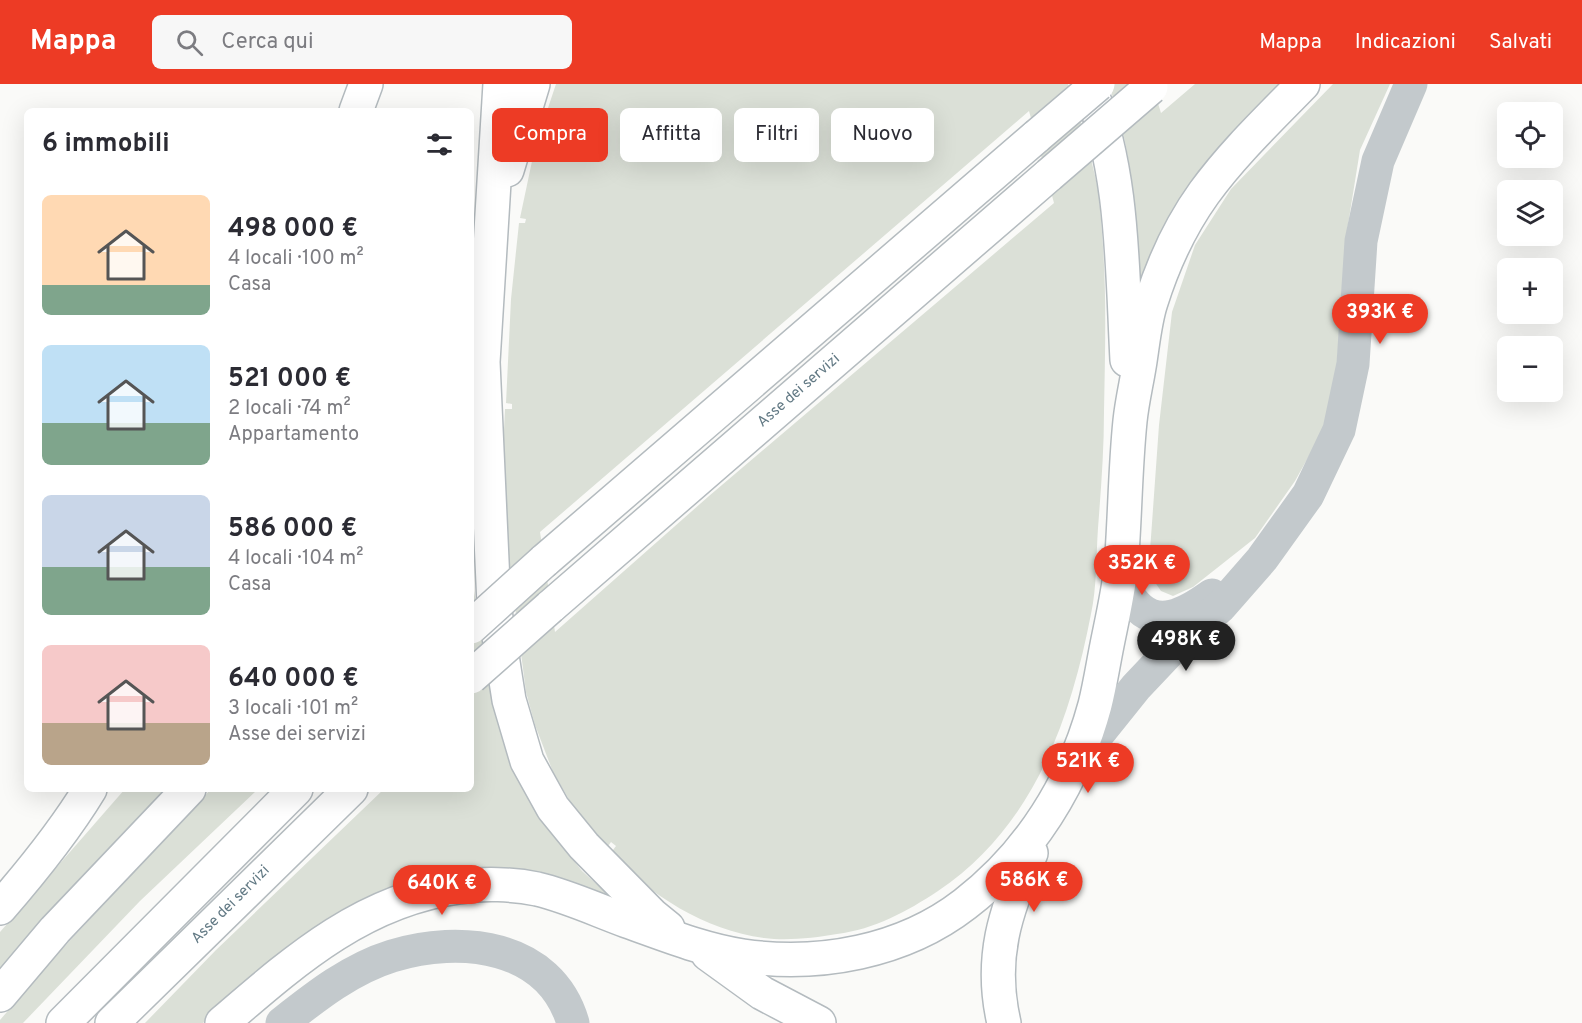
<!DOCTYPE html>
<html lang="it">
<meta charset="utf-8">
<style>
body{margin:0;font-family:Overpass,sans-serif;background:#f7f7f7;color:#2b2b33;height:100vh;display:flex;flex-direction:column;font-size:22px;white-space:nowrap}
*{box-sizing:border-box;margin:0}
p{font-size:20px;color:#7c7c81}
.icon{flex:none;width:33px;height:33px;fill:none;stroke:currentColor;stroke-width:2;stroke-linecap:round;stroke-linejoin:round}
.map{position:relative;flex:1;overflow:hidden}
.sheet{position:absolute;left:24px;top:24px;width:450px;height:684px;display:flex;flex-direction:column;background:#fff;border-radius:9px;box-shadow:0 6px 24px #0002}
.sheet>*{flex:none}
.guide{position:absolute;left:492px;top:24px;width:570px;height:54px;display:flex;gap:12px}
.controls{position:absolute;left:1497px;top:18px;display:grid;gap:12px}
.controls a{display:grid;place-items:center;width:66px;height:66px;border-radius:9px;background:#fff;box-shadow:0 6px 24px #0002;font-size:30px}
.price{position:absolute;translate:-50% -51px;padding:0 14px;border-radius:21px;background:#ed3b25;color:#fff;font-size:20px;line-height:39px;filter:drop-shadow(0 2px 3px #0008)}
.price::after{content:'';position:absolute;left:50%;top:36px;width:18px;height:14px;margin-left:-9px;background:inherit;clip-path:polygon(0 0,100% 0,50% 100%)}
.price.on{background:#222;color:#fff}
ul{padding:0;list-style:none}
li{display:flex;align-items:center;gap:18px;height:150px;padding:0 18px}
li span{display:grid;place-items:center;flex:none;width:168px;height:120px;border-radius:9px;color:#555}
li>.icon{margin-inline-start:auto}
span .icon{width:72px;height:72px;fill:#fffc;stroke-width:1}
li b{font-size:26px}
h2{display:flex;justify-content:space-between;align-items:center;height:72px;padding:0 18px;font-size:26px}
.tag{padding:0 21px;border-radius:9px;background:#fff;box-shadow:0 6px 24px #0002;font-size:21px;line-height:54px}
.tag.on{background:#ed3b25;color:#fff}
header{display:flex;align-items:center;gap:36px;box-sizing:border-box;height:84px;padding:0 30px;background:#ed3b25;color:#fff}
header strong{font-size:28px}
nav{display:flex;gap:33px;margin-inline-start:auto;font-size:21px}
.search{width:420px;height:54px;background:#f7f7f7;display:flex;align-items:center;gap:15px;box-sizing:border-box;padding:0 21px;border-radius:9px;color:#7c7c81;font-size:22px}
.map>svg:first-child{display:block}
.green{fill:#dbe0d7;fill-rule:evenodd}
.lines{fill:none;stroke-linecap:round;stroke-linejoin:round}
.major-casing{stroke:#b4bbbf;stroke-width:36}
.minor{stroke:#c3c9cc;stroke-width:33}
.major{stroke:#fff;stroke-width:33}
.major-bridge-casing{stroke:#b4bbbf;stroke-width:36;stroke-linecap:butt}
.major-bridge{stroke:#fff;stroke-width:33}
.labels{text-anchor:middle;dominant-baseline:central;stroke-width:6;stroke-linejoin:round;paint-order:stroke}
.street-label{font-size:15px;fill:#637a85;stroke:#fff}
</style>
<header>
<strong>Mappa</strong>
<div class="search"><svg class="icon" aria-label="search" viewBox="0 0 24 24"><circle cx="10" cy="10" r="6"/><path d="M15 15l6 6"/></svg>Cerca qui</div>
<nav><a>Mappa</a><a>Indicazioni</a><a>Salvati</a></nav>
</header>
<div class="map">
<svg width="1582" height="939" viewBox="0 0 1582 939">
<rect width="100%" height="100%" fill="#fafaf8"/>
<g class="green">
<path d="M 556,0 L 1068,0 C 1080,35 1091,70 1098,106 C 1100,120 1101,135 1102,149 C 1107,209 1105,268 1104,328 C 1104,367 1101,405 1098,444 C 1096,472 1097,503 1091,530 C 1070,638 1033,743 938,807 C 906,828 875,845 837,850 C 814,854 787,857 764,854 C 704,846 651,811 610,770 L 616,762 L 611,758 L 606,765 L 574,724 L 553,688 L 535,641 L 526,608 L 509,476 L 502,387 L 505,325 L 512,325 L 512,320 L 506,319 L 511,215 L 519,139 L 525,139 L 526,135 L 520,134 L 535,63 ZM 1029,27 L 1054,119 L 709,412 L 555,548 L 540,448 Z"/>
<path d="M 1108,0 L 1152,0 L 1161,29 L 1195,0 L 1285,0 L 1188,107 L 1160,149 L 1140,201 C 1136,134 1133,63 1108,0 Z"/>
<polygon points="1333,0 1390,0 1360,66 1346,153 1337,280 1326,341 1295,397 1255,454 1193,503 1173,512 1161,507 1152,494 1150,467 1159,341 1172,228 1195,161 1231,105"/>
<polygon points="471,470 474,507 491,607 534,723 554,752 582,787 613,815 534,790 277,872 203,939 145,939 216,866 384,705 471,705"/>
<polygon points="125,705 172,705 0,890 0,848"/>
<polygon points="211,705 258,705 140,817 23,939 0,939 0,936 50,878"/>
</g>
<g class="lines">
<defs>
<g id="major">
<polyline points="500,0 483,278 494,521 509,616 527,677 553,724 584,762 652,831 668,844"/>
<path d="M 1088,0 C 1124,86 1122,185 1127,276"/>
<polyline points="356,27 366,0"/>
<polyline points="507,86 533,0"/>
<polyline points="544,477 1037,52"/>
<polyline points="550,523 1049,91"/>
<path d="M 0,824 C 33,786 64,748 90,705"/>
<polyline points="708,870 762,909 819,939"/>
<polyline points="0,911 55,846 189,705"/>
<polyline points="63,939 296,705"/>
<polyline points="112,939 351,705"/>
<path d="M 222,939 C 293,878 362,816 459,803 C 483,799 513,800 537,805 C 567,812 597,826 627,837 C 664,850 703,866 743,872 C 819,883 903,868 965,820 C 1030,770 1074,699 1095,621 C 1100,601 1103,581 1107,561 C 1112,536 1118,510 1121,484 C 1125,435 1125,386 1130,337 C 1132,317 1137,297 1140,277 C 1143,258 1145,236 1151,218 C 1163,180 1181,141 1204,109 C 1233,69 1269,35 1303,0"/>
<path d="M 1004,939 C 989,875 1005,827 1031,769"/>
</g>
</defs>
<use href="#major" class="major-casing"/>
<g class="minor">
<path d="M 1121,489 C 1124,497 1126,508 1132,516 C 1156,548 1187,529 1212,511"/>
<polyline points="1079,674 1136,603 1171,566 1221,522 1262,475 1308,411 1339,346 1353,280 1361,157 1378,77 1411,0"/>
<path d="M 282,939 C 315,913 350,885 392,872 C 460,851 550,860 573,939"/>
</g>
<use href="#major" class="major"/>
<defs>
<g id="major-bridge">
<polyline points="1037,52 1098,0"/>
<polyline points="1049,91 1151,3"/>
<polyline points="471,543 544,477"/>
<polyline points="471,593 550,523"/>
</g>
</defs>
<use href="#major-bridge" class="major-bridge-casing"/>
<use href="#major-bridge" class="major-bridge"/>
</g>
<g class="labels">
<g class="street-label">
<text transform="translate(799 307) rotate(-41)">Asse dei servizi</text>
<text transform="translate(231 821) rotate(-45)">Asse dei servizi</text>
</g>
</g>
</svg>
<div class="controls">
<a><svg class="icon" aria-label="locate" viewBox="0 0 24 24"><circle cx="12" cy="12" r="6"/><path d="M12 2v4M12 18v4M2 12h4M18 12h4"/></svg></a>
<a><svg class="icon" aria-label="layers" viewBox="0 0 24 24"><path d="M12 4l9 5-9 5-9-5zM3 14l9 5 9-5"/></svg></a>
<a>+</a>
<a>−</a>
</div>
<b class="price" style="left:1380px;top:261px">393K €</b>
<b class="price" style="left:1142px;top:512px">352K €</b>
<b class="price on" style="left:1186px;top:588px">498K €</b>
<b class="price" style="left:1088px;top:710px">521K €</b>
<b class="price" style="left:1034px;top:829px">586K €</b>
<b class="price" style="left:442px;top:832px">640K €</b>
<div class="guide">
<a class="tag on">Compra</a>
<a class="tag">Affitta</a>
<a class="tag">Filtri</a>
<a class="tag">Nuovo</a>
</div>
<section class="sheet">
<h2>6 immobili<svg class="icon" aria-label="filters" viewBox="0 0 24 24"><path d="M4 7h16M4 17h16"/><circle cx="9" cy="7" r="2"/><circle cx="15" cy="17" r="2"/></svg></h2>
<ul>
<li><span style="background:linear-gradient(#ffd9b3 75%,#7fa58c 0)"><svg class="icon" aria-label="home" viewBox="0 0 24 24"><path d="M3 11l9-7 9 7M6 9v11h12V9"/></svg></span><div><b>498 000 €</b><p>4 locali · 100 m²</p><p>Casa</p></div></li>
<li><span style="background:linear-gradient(#bfe0f5 65%,#7fa58c 0)"><svg class="icon" aria-label="home" viewBox="0 0 24 24"><path d="M3 11l9-7 9 7M6 9v11h12V9"/></svg></span><div><b>521 000 €</b><p>2 locali · 74 m²</p><p>Appartamento</p></div></li>
<li><span style="background:linear-gradient(#c9d6e8 60%,#7fa58c 0)"><svg class="icon" aria-label="home" viewBox="0 0 24 24"><path d="M3 11l9-7 9 7M6 9v11h12V9"/></svg></span><div><b>586 000 €</b><p>4 locali · 104 m²</p><p>Casa</p></div></li>
<li><span style="background:linear-gradient(#f6c9c9 65%,#b9a48a 0)"><svg class="icon" aria-label="home" viewBox="0 0 24 24"><path d="M3 11l9-7 9 7M6 9v11h12V9"/></svg></span><div><b>640 000 €</b><p>3 locali · 101 m²</p><p>Asse dei servizi</p></div></li>
</ul>
</section>
</div>
